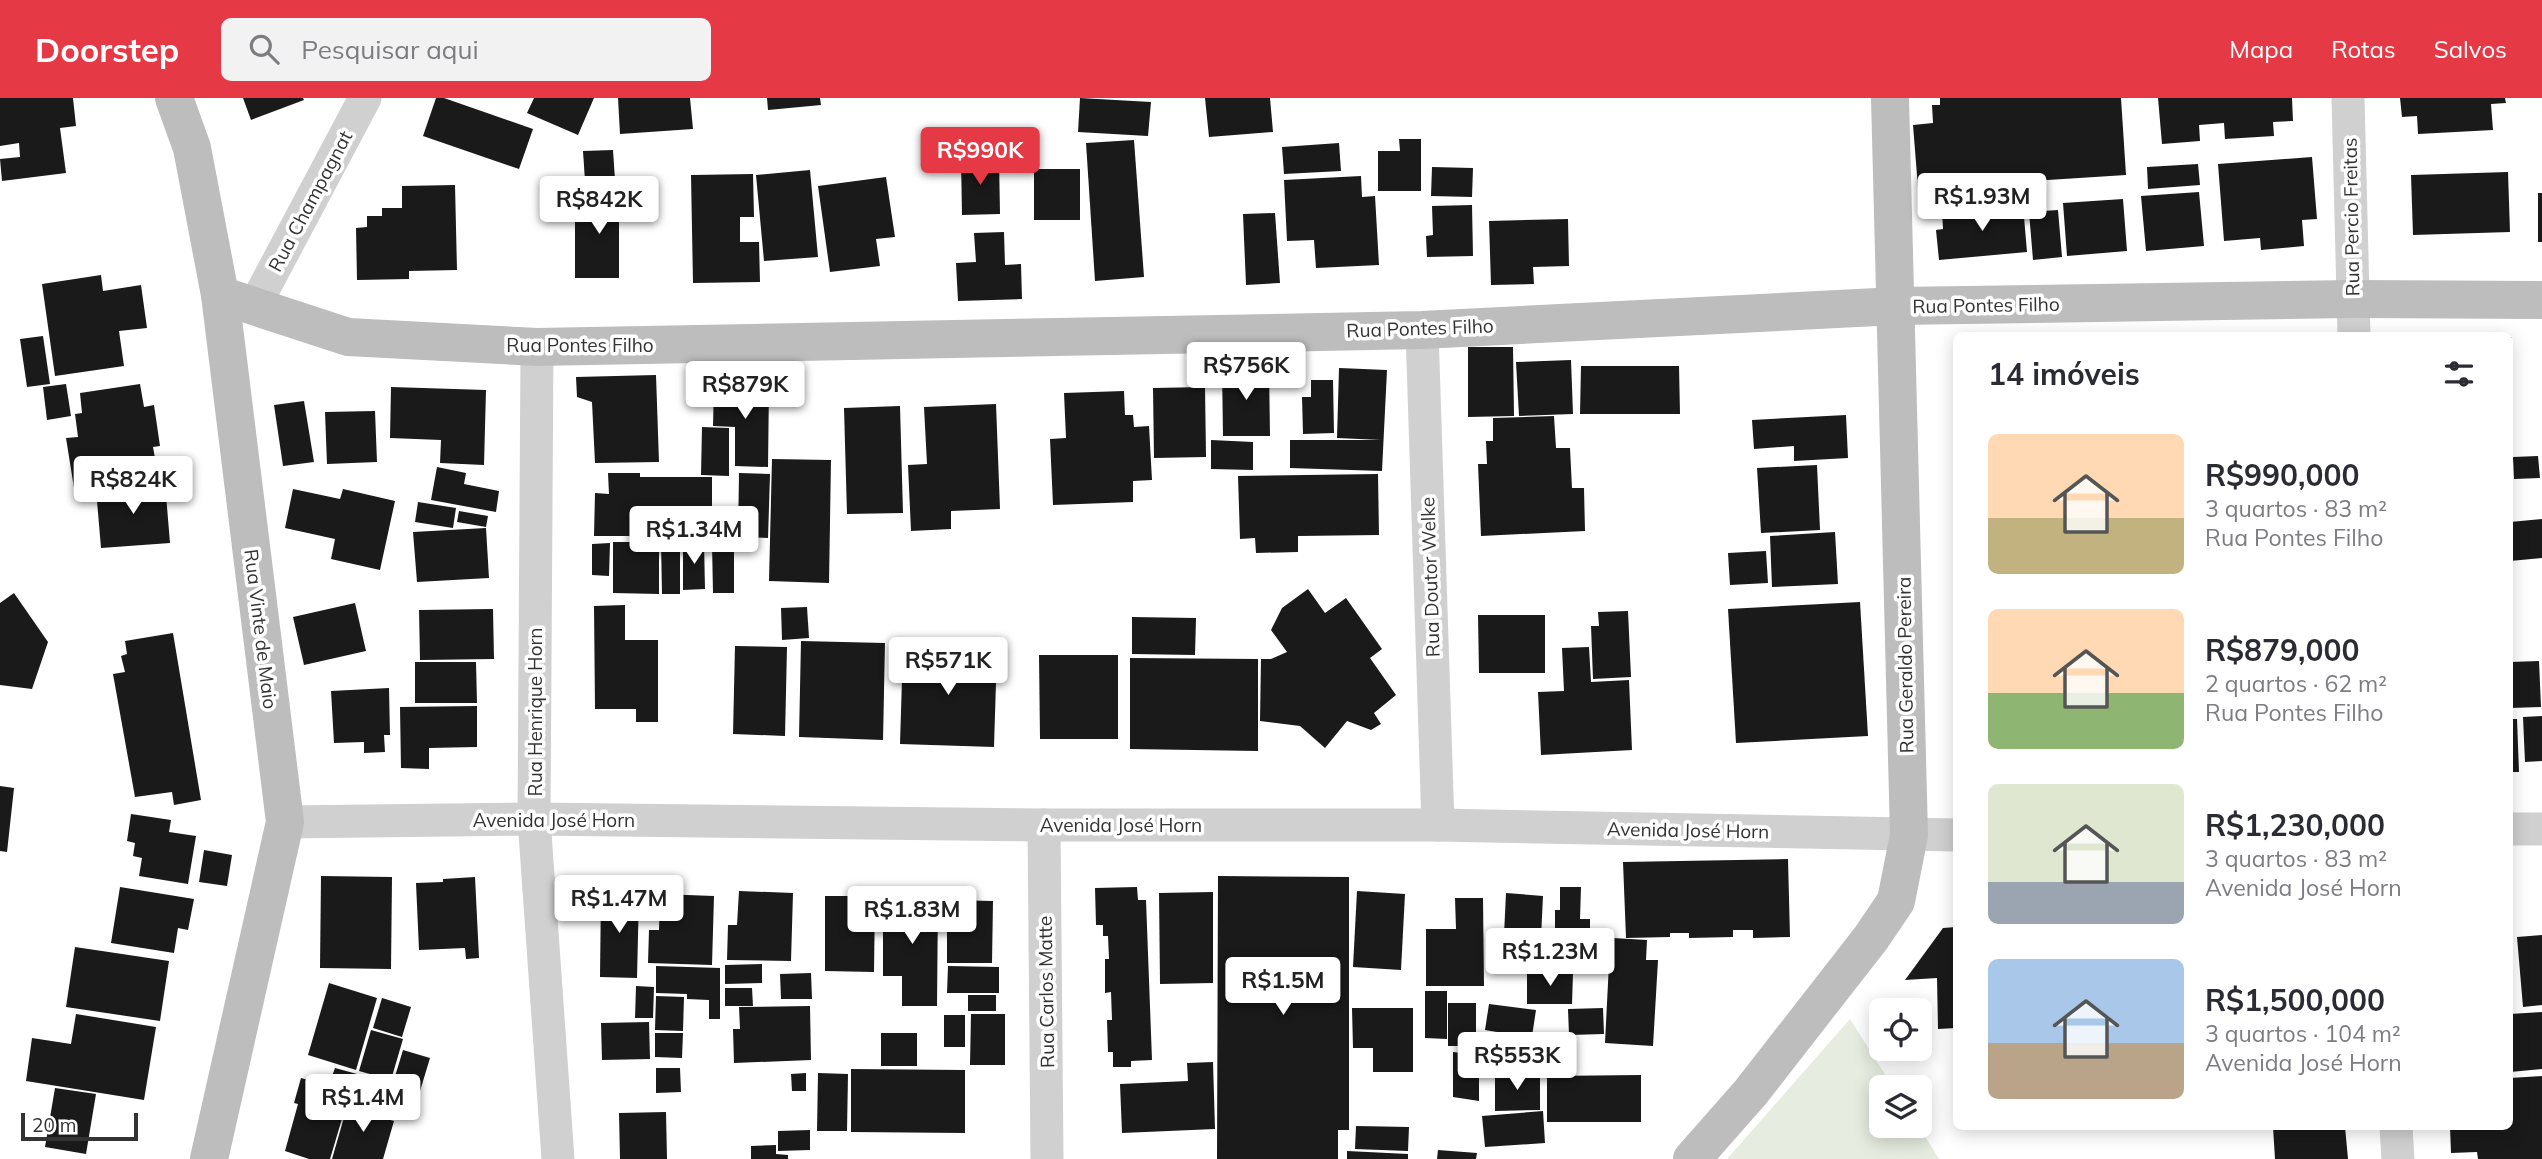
<!DOCTYPE html>
<html lang="pt">
<meta charset="utf-8">
<style>
body{margin:0;font-family:Mulish,sans-serif;background:#f2f2f3;color:#2b2b33;height:100vh;display:flex;flex-direction:column;font-size:26px;white-space:nowrap}
*{box-sizing:border-box;margin:0}
p{font-size:23px;color:#7c7c81}
.icon{flex:none;width:38px;height:38px;fill:none;stroke:currentColor;stroke-width:2;stroke-linecap:round;stroke-linejoin:round}
.map{position:relative;flex:1;overflow:hidden}
.details{position:absolute;left:1953px;top:234px;width:560px;height:798px;display:flex;flex-direction:column;background:#fff;border-radius:10px;box-shadow:0 4px 18px #0003}
.details>*{flex:none}
.tools{position:absolute;left:1869px;top:900px;display:grid;gap:14px}
.tools a{display:grid;place-items:center;width:63px;height:63px;border-radius:10px;background:#fff;box-shadow:0 4px 18px #0003;font-size:35px}
.scale{position:absolute;left:21px;bottom:18px;width:117px;box-sizing:border-box;padding-left:7px;border:4px solid #333;border-top:0;font-size:19px;line-height:24px;white-space:nowrap;color:#333;-webkit-text-stroke:5px #fff;paint-order:stroke}
.price{position:absolute;translate:-50% -60px;padding:0 16px;border-radius:7px;background:#fff;color:#222;font-size:23px;line-height:46px;filter:drop-shadow(0 2px 4px #0008)}
.price::after{content:'';position:absolute;left:50%;top:42px;width:21px;height:16px;margin-left:-10px;background:inherit;clip-path:polygon(0 0,100% 0,50% 100%)}
.price.on{background:#e63946;color:#fff}
ul{padding:0;list-style:none}
li{display:flex;align-items:center;gap:21px;height:175px;padding:0 35px}
li span{display:grid;place-items:center;flex:none;width:196px;height:140px;border-radius:10px;color:#555}
li>.icon{margin-inline-start:auto}
span .icon{width:84px;height:84px;fill:#fffc;stroke-width:1}
li b{font-size:30px}
h2{display:flex;justify-content:space-between;align-items:center;height:84px;padding:0 35px;font-size:30px}
header{display:flex;align-items:center;gap:42px;box-sizing:border-box;height:98px;padding:0 35px;background:#e63946;color:#fff}
header strong{font-size:33px}
nav{display:flex;gap:38px;margin-inline-start:auto;font-size:24px}
.search{width:490px;height:63px;background:#f2f2f3;display:flex;align-items:center;gap:18px;box-sizing:border-box;padding:0 24px;border-radius:10px;color:#7c7c81;font-size:26px}
.map>svg:first-child{display:block}
.green{fill:#e6ecdf}
.building{fill:#1a1a1a}
.lines{fill:none;stroke-linecap:round;stroke-linejoin:round}
.street{stroke:#d0d0d0;stroke-width:33}
.secondary{stroke:#bdbdbd;stroke-width:38}
.labels{text-anchor:middle;dominant-baseline:central;stroke-width:7;stroke-linejoin:round;paint-order:stroke}
.street-label{font-size:19px;fill:#333;stroke:#fff}
</style>
<header>
<strong>Doorstep</strong>
<div class="search"><svg class="icon" aria-label="search" viewBox="0 0 24 24"><circle cx="10" cy="10" r="6"/><path d="M15 15l6 6"/></svg>Pesquisar aqui</div>
<nav><a>Mapa</a><a>Rotas</a><a>Salvos</a></nav>
</header>
<div class="map">
<svg width="2542" height="1061" viewBox="0 0 2542 1061">
<rect width="100%" height="100%" fill="#fff"/>
<polygon class="green" points="1850,921 1893,989 1881,989 1881,1027 1918,1027 1939,1061 1727,1061"/>
<g class="building">
<polygon points="0,0 73,0 76,28 60,30 66,75 2,83 0,61 20,59 19,45 0,48"/>
<polygon points="243,0 303,0 304,2 251,22"/>
<polygon points="436,0 444,0 533,31 519,71 423,38"/>
<polygon points="534,0 594,0 578,37 527,15"/>
<polygon points="618,0 690,0 693,31 620,36"/>
<polygon points="767,0 820,0 821,7 768,12"/>
<polygon points="1080,0 1151,4 1148,38 1078,34"/>
<polygon points="1205,0 1270,0 1273,34 1209,39"/>
<polygon points="1940,0 2121,0 2126,77 1918,90 1913,27 1933,25 1932,7 1940,7"/>
<polygon points="2158,0 2292,0 2293,23 2273,24 2274,38 2225,41 2224,25 2199,27 2200,43 2162,46"/>
<polygon points="2400,0 2505,0 2506,5 2491,6 2493,32 2418,36 2417,18 2402,19"/>
<polygon points="1399,41 1421,41 1421,93 1378,93 1378,53 1400,53"/>
<polygon points="1134,42 1144,179 1095,183 1086,45"/>
<polygon points="1339,45 1341,73 1284,76 1282,49"/>
<polygon points="613,52 615,82 585,83 583,53"/>
<polygon points="2312,59 2317,121 2302,122 2304,148 2261,152 2260,140 2224,143 2218,66"/>
<polygon points="961,61 999,61 1000,116 962,117"/>
<polygon points="2198,66 2200,87 2148,91 2147,69"/>
<polygon points="1432,69 1473,70 1472,99 1431,98"/>
<rect x="1034" y="71" width="46" height="51"/>
<polygon points="810,72 818,159 764,163 756,77"/>
<polygon points="2508,74 2510,134 2413,137 2411,77"/>
<polygon points="753,76 754,119 740,119 740,144 759,144 760,184 693,185 691,77"/>
<polygon points="1361,78 1362,99 1375,98 1379,167 1316,170 1314,142 1287,143 1284,82"/>
<polygon points="886,79 895,139 876,141 880,168 830,174 818,88"/>
<polygon points="594,86 619,86 619,180 575,180 575,115 594,115"/>
<polygon points="455,87 457,172 409,173 409,181 357,182 356,130 367,129 367,118 382,118 382,110 402,110 402,88"/>
<polygon points="2199,94 2204,148 2146,153 2141,98"/>
<rect x="2538" y="95" width="4" height="49"/>
<polygon points="2123,101 2127,153 2067,158 2063,105"/>
<polygon points="1472,107 1473,158 1427,159 1426,138 1433,137 1432,108"/>
<polygon points="2023,107 2027,154 1939,162 1936,132 1943,131 1942,113"/>
<polygon points="2058,112 2062,159 2033,162 2029,114"/>
<polygon points="1275,115 1280,185 1246,187 1243,116"/>
<polygon points="1568,121 1569,168 1533,169 1534,186 1491,187 1489,123"/>
<polygon points="1004,134 1005,167 1021,166 1022,201 958,203 956,165 976,164 974,135"/>
<polygon points="101,177 103,193 141,187 147,230 119,233 124,268 55,278 42,186"/>
<polygon points="43,238 50,286 27,289 20,241"/>
<rect x="2510" y="239" width="2" height="21"/>
<polygon points="1468,249 1513,249 1514,318 1468,319"/>
<polygon points="1571,262 1573,316 1519,318 1516,264"/>
<polygon points="1581,268 1679,268 1680,316 1580,316"/>
<polygon points="1222,270 1269,270 1270,338 1223,338"/>
<polygon points="1339,270 1387,272 1382,373 1290,370 1290,342 1381,342 1337,340"/>
<polygon points="656,277 659,364 595,365 592,304 577,299 576,279"/>
<polygon points="1311,282 1333,282 1334,335 1303,336 1302,299 1311,299"/>
<polygon points="66,286 71,318 47,322 43,289"/>
<polygon points="140,286 144,309 154,307 160,348 153,349 158,377 74,390 66,340 78,339 75,316 82,315 80,295"/>
<polygon points="714,287 769,288 768,369 735,368 735,329 713,328"/>
<polygon points="391,289 486,292 484,367 440,365 441,342 390,340"/>
<polygon points="1205,289 1206,359 1154,360 1153,290"/>
<polygon points="1124,293 1125,317 1133,317 1134,329 1149,328 1152,382 1133,383 1133,404 1053,407 1050,341 1066,340 1064,295"/>
<polygon points="2510,298 2512,298 2513,333 2510,333"/>
<polygon points="304,303 314,364 283,368 274,307"/>
<polygon points="996,306 1000,411 951,413 951,431 911,433 908,367 927,366 924,309"/>
<polygon points="900,308 903,415 847,416 844,310"/>
<polygon points="375,313 377,364 327,366 325,314"/>
<polygon points="1846,317 1848,360 1794,363 1794,348 1754,351 1752,322"/>
<polygon points="1554,318 1556,350 1570,350 1572,390 1584,390 1585,433 1481,438 1478,366 1487,366 1486,343 1493,343 1493,320"/>
<polygon points="702,329 729,330 729,378 701,377"/>
<polygon points="1211,342 1253,344 1253,372 1211,371"/>
<polygon points="2538,358 2540,380 2514,381 2513,359"/>
<polygon points="772,361 831,362 829,485 769,483"/>
<polygon points="1817,367 1820,432 1761,435 1757,370"/>
<polygon points="437,369 466,375 464,386 499,393 496,414 431,402"/>
<polygon points="608,375 640,375 640,379 712,379 712,438 594,438 595,395 609,396"/>
<polygon points="739,375 770,376 768,440 738,439"/>
<polygon points="1378,376 1379,437 1298,438 1298,454 1256,455 1255,440 1240,441 1238,378"/>
<polygon points="165,385 170,445 101,450 96,391"/>
<polygon points="293,391 340,401 343,391 395,403 380,472 331,461 335,441 285,430"/>
<polygon points="418,404 456,410 453,430 415,424"/>
<polygon points="459,413 488,418 486,429 457,424"/>
<polygon points="2542,421 2542,460 2510,463 2510,424"/>
<polygon points="486,430 489,480 417,484 413,434"/>
<polygon points="1835,434 1838,486 1772,489 1770,438"/>
<polygon points="661,443 680,443 680,496 662,496"/>
<polygon points="613,444 659,444 659,496 613,495"/>
<polygon points="610,445 609,478 592,477 592,446"/>
<polygon points="683,445 704,445 705,491 683,492"/>
<polygon points="712,446 734,446 734,495 713,495"/>
<polygon points="1766,453 1768,485 1730,487 1728,455"/>
<polygon points="1308,491 1325,515 1346,500 1382,551 1370,560 1396,597 1374,615 1381,626 1371,632 1347,623 1325,650 1300,628 1260,623 1261,561 1271,561 1287,554 1271,532 1282,510"/>
<polygon points="14,495 48,544 32,591 0,587 0,505"/>
<polygon points="1860,504 1868,638 1736,645 1728,511"/>
<polygon points="355,505 366,553 304,567 293,519"/>
<polygon points="625,507 625,542 658,542 658,624 636,624 636,611 595,611 594,508"/>
<polygon points="807,509 809,540 782,542 781,510"/>
<polygon points="493,511 494,561 420,562 419,512"/>
<polygon points="1628,513 1631,579 1593,581 1591,528 1599,528 1598,514"/>
<polygon points="1478,517 1545,517 1545,575 1479,575"/>
<polygon points="1132,519 1196,520 1195,557 1132,556"/>
<polygon points="173,535 201,702 174,707 172,694 135,699 113,576 125,574 121,558 127,556 125,543"/>
<polygon points="801,543 885,545 883,642 799,639"/>
<polygon points="735,548 787,549 785,638 733,636"/>
<polygon points="903,549 997,552 994,649 900,646"/>
<polygon points="1589,549 1591,584 1629,582 1632,652 1541,657 1538,594 1564,593 1562,550"/>
<polygon points="1039,557 1118,557 1118,641 1040,641"/>
<polygon points="1130,560 1258,561 1258,653 1130,651"/>
<polygon points="2539,563 2541,609 2510,610 2510,564"/>
<polygon points="415,564 476,564 477,605 415,605"/>
<polygon points="389,590 390,637 384,637 385,654 364,655 364,644 334,645 331,593"/>
<polygon points="477,608 477,649 429,650 429,671 401,670 400,609"/>
<polygon points="2542,618 2542,663 2525,664 2523,619"/>
<polygon points="2510,621 2517,621 2519,674 2510,674"/>
<polygon points="0,688 14,690 7,754 0,753"/>
<polygon points="131,716 171,722 169,734 196,738 188,786 139,778 142,760 133,758 135,745 127,743"/>
<polygon points="204,752 232,757 227,788 199,784"/>
<polygon points="1788,761 1790,839 1753,840 1753,832 1733,832 1733,839 1689,840 1689,835 1670,835 1670,839 1626,840 1623,764"/>
<polygon points="321,778 392,779 391,871 320,870"/>
<polygon points="1218,778 1349,779 1349,1032 1338,1032 1338,1061 1217,1061"/>
<polygon points="475,779 479,860 466,861 465,850 419,852 416,785 443,784 443,781"/>
<polygon points="120,789 194,801 188,832 178,830 174,855 111,845"/>
<polygon points="1137,789 1138,802 1146,802 1152,962 1131,963 1131,969 1113,969 1113,954 1108,954 1107,922 1112,922 1111,894 1105,895 1105,861 1109,861 1108,838 1103,838 1103,827 1096,827 1095,790"/>
<polygon points="1560,789 1581,789 1580,821 1590,821 1590,872 1555,871 1555,812 1560,812"/>
<polygon points="601,793 639,795 637,880 600,879"/>
<polygon points="739,793 793,795 791,863 727,862 728,827 737,827"/>
<polygon points="1357,793 1405,796 1401,872 1353,869"/>
<polygon points="1213,794 1213,885 1160,886 1159,795"/>
<polygon points="1506,795 1543,798 1540,860 1503,858"/>
<polygon points="660,796 714,798 712,867 648,865 649,832 659,832"/>
<polygon points="883,797 938,798 937,908 902,908 902,878 883,878"/>
<polygon points="825,798 875,798 874,874 825,873"/>
<polygon points="1455,800 1483,800 1484,888 1426,888 1426,831 1456,831"/>
<polygon points="947,802 993,803 992,865 947,865"/>
<polygon points="1956,829 1956,930 1938,931 1937,880 1905,882 1943,830"/>
<polygon points="2542,837 2542,907 2523,909 2517,839"/>
<polygon points="1613,840 1647,842 1646,862 1658,862 1653,948 1605,945 1609,865 1612,865"/>
<polygon points="75,849 169,863 160,923 66,909"/>
<polygon points="762,866 762,885 725,886 725,867"/>
<polygon points="656,868 720,870 720,921 709,921 709,902 687,901 687,896 656,895"/>
<polygon points="948,868 999,869 999,895 947,895"/>
<polygon points="1527,873 1573,874 1572,906 1527,906"/>
<polygon points="811,875 812,901 781,901 780,876"/>
<polygon points="329,885 377,900 356,972 308,957"/>
<polygon points="636,888 654,889 653,920 635,920"/>
<polygon points="725,890 752,890 753,908 725,908"/>
<polygon points="1425,893 1447,893 1447,941 1425,940"/>
<rect x="968" y="897" width="28" height="16"/>
<polygon points="656,898 684,899 683,933 655,932"/>
<polygon points="382,900 411,909 402,939 373,930"/>
<rect x="1448" y="905" width="28" height="43"/>
<polygon points="1489,906 1536,912 1531,945 1508,941 1509,936 1485,932"/>
<polygon points="810,908 811,962 734,965 733,931 740,931 739,909"/>
<polygon points="1352,910 1413,910 1413,974 1373,974 1373,950 1353,950"/>
<polygon points="1603,910 1604,936 1569,937 1568,911"/>
<polygon points="2542,914 2542,971 2510,974 2510,916"/>
<polygon points="76,916 156,929 144,1002 26,983 32,940 71,946"/>
<polygon points="971,916 1005,916 1005,967 970,967"/>
<rect x="944" y="917" width="21" height="32"/>
<polygon points="649,924 650,961 602,962 601,925"/>
<polygon points="371,932 403,941 391,982 359,973"/>
<polygon points="655,935 683,935 682,960 655,959"/>
<rect x="881" y="935" width="36" height="33"/>
<polygon points="403,952 430,960 420,993 393,985"/>
<polygon points="1453,954 1479,957 1479,1003 1453,999"/>
<polygon points="1213,964 1215,1031 1122,1035 1120,986 1188,983 1187,965"/>
<polygon points="335,970 357,976 352,991 330,984"/>
<polygon points="656,970 680,970 681,994 656,995"/>
<polygon points="851,971 965,972 965,1035 851,1034"/>
<polygon points="806,975 806,993 792,993 791,976"/>
<polygon points="818,975 848,976 847,1033 817,1033"/>
<polygon points="1495,975 1540,975 1540,1012 1495,1013"/>
<polygon points="1641,977 1641,1024 1547,1024 1547,978"/>
<polygon points="2542,978 2542,1061 2478,1061 2477,1054 2451,1055 2450,1029 2510,1029 2510,980"/>
<polygon points="301,980 350,994 330,1061 309,1061 285,1053 298,1006 294,1005"/>
<polygon points="55,990 96,996 86,1056 45,1049"/>
<polygon points="349,1002 378,1011 376,1018 394,1023 383,1061 332,1061"/>
<polygon points="1543,1013 1545,1045 1485,1049 1482,1018"/>
<polygon points="666,1014 667,1061 620,1061 619,1015"/>
<polygon points="1356,1028 1409,1029 1408,1053 1355,1051"/>
<polygon points="2273,1029 2345,1029 2348,1061 2275,1061"/>
<polygon points="810,1032 810,1052 778,1053 778,1033"/>
<polygon points="776,1047 776,1056 788,1057 788,1061 751,1061 751,1048"/>
<polygon points="1438,1052 1477,1055 1476,1061 1437,1061"/>
<polygon points="1347,1053 1408,1056 1408,1061 1347,1061"/>
</g>
<g class="lines">
<g class="street">
<polyline points="2348,0 2354,238"/>
<polyline points="255,207 365,0"/>
<polyline points="1422,232 1438,727"/>
<polyline points="537,249 534,721 558,1061"/>
<polyline points="285,724 534,721 1044,727 1438,727 1956,737"/>
<polyline points="1044,727 1047,1061"/>
<polyline points="2510,731 2542,731"/>
<polyline points="2396,1029 2398,1061"/>
</g>
<g class="secondary">
<polyline points="174,0 192,50 220,197 285,724 209,1061"/>
<polyline points="220,197 348,239 537,249 1422,232 1897,208 2352,201 2542,202"/>
<polyline points="1692,1061 1751,994 1871,840 1896,803 1909,737 1890,0"/>
</g>
</g>
<g class="labels">
<g class="street-label">
<text transform="translate(310 103) rotate(-62)">Rua Champagnat</text>
<text transform="translate(2351 119) rotate(-91)">Rua Percio Freitas</text>
<text transform="translate(1986 207) rotate(-1)">Rua Pontes Filho</text>
<text transform="translate(1420 230) rotate(-2)">Rua Pontes Filho</text>
<text x="580" y="247">Rua Pontes Filho</text>
<text transform="translate(1430 479) rotate(-92)">Rua Doutor Welke</text>
<text transform="translate(261 531) rotate(83)">Rua Vinte de Maio</text>
<text transform="translate(1905 567) rotate(-91)">Rua Geraldo Pereira</text>
<text transform="translate(535 614) rotate(-90)">Rua Henrique Horn</text>
<text x="554" y="722">Avenida José Horn</text>
<text x="1121" y="727">Avenida José Horn</text>
<text transform="translate(1688 732) rotate(1)">Avenida José Horn</text>
<text transform="translate(1046 894) rotate(-91)">Rua Carlos Matte</text>
</g>
</g>
</svg>
<div class="tools">
<a><svg class="icon" aria-label="locate" viewBox="0 0 24 24"><circle cx="12" cy="12" r="6"/><path d="M12 2v4M12 18v4M2 12h4M18 12h4"/></svg></a>
<a><svg class="icon" aria-label="layers" viewBox="0 0 24 24"><path d="M12 4l9 5-9 5-9-5zM3 14l9 5 9-5"/></svg></a>
</div>
<div class="scale">20 m</div>
<b class="price on" style="left:980px;top:89px">R$990K</b>
<b class="price" style="left:1982px;top:135px">R$1.93M</b>
<b class="price" style="left:599px;top:138px">R$842K</b>
<b class="price" style="left:1246px;top:304px">R$756K</b>
<b class="price" style="left:745px;top:323px">R$879K</b>
<b class="price" style="left:133px;top:418px">R$824K</b>
<b class="price" style="left:694px;top:468px">R$1.34M</b>
<b class="price" style="left:948px;top:599px">R$571K</b>
<b class="price" style="left:619px;top:837px">R$1.47M</b>
<b class="price" style="left:912px;top:848px">R$1.83M</b>
<b class="price" style="left:1550px;top:890px">R$1.23M</b>
<b class="price" style="left:1283px;top:919px">R$1.5M</b>
<b class="price" style="left:1517px;top:994px">R$553K</b>
<b class="price" style="left:363px;top:1036px">R$1.4M</b>
<section class="details">
<h2>14 imóveis<svg class="icon" aria-label="filters" viewBox="0 0 24 24"><path d="M4 7h16M4 17h16"/><circle cx="9" cy="7" r="2"/><circle cx="15" cy="17" r="2"/></svg></h2>
<ul>
<li><span style="background:linear-gradient(#ffd9b3 60%,#c2b280 0)"><svg class="icon" aria-label="home" viewBox="0 0 24 24"><path d="M3 11l9-7 9 7M6 9v11h12V9"/></svg></span><div><b>R$990,000</b><p>3 quartos · 83 m²</p><p>Rua Pontes Filho</p></div></li>
<li><span style="background:linear-gradient(#ffd9b3 60%,#8fb573 0)"><svg class="icon" aria-label="home" viewBox="0 0 24 24"><path d="M3 11l9-7 9 7M6 9v11h12V9"/></svg></span><div><b>R$879,000</b><p>2 quartos · 62 m²</p><p>Rua Pontes Filho</p></div></li>
<li><span style="background:linear-gradient(#dfe7d0 70%,#9aa5b1 0)"><svg class="icon" aria-label="home" viewBox="0 0 24 24"><path d="M3 11l9-7 9 7M6 9v11h12V9"/></svg></span><div><b>R$1,230,000</b><p>3 quartos · 83 m²</p><p>Avenida José Horn</p></div></li>
<li><span style="background:linear-gradient(#a9c7e8 60%,#b9a48a 0)"><svg class="icon" aria-label="home" viewBox="0 0 24 24"><path d="M3 11l9-7 9 7M6 9v11h12V9"/></svg></span><div><b>R$1,500,000</b><p>3 quartos · 104 m²</p><p>Avenida José Horn</p></div></li>
</ul>
</section>
</div>
